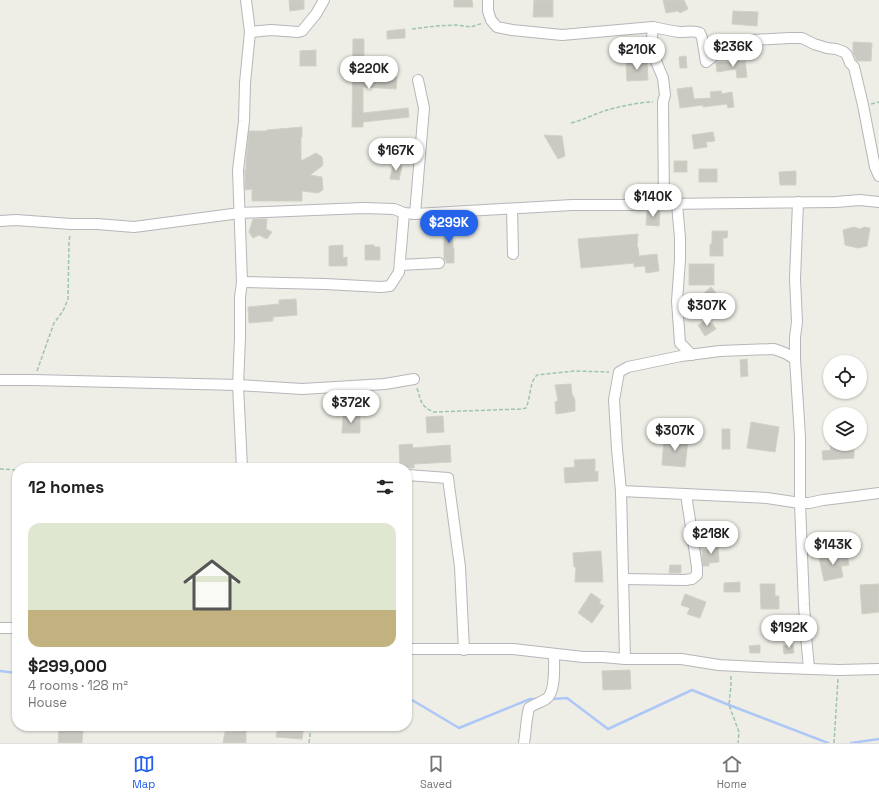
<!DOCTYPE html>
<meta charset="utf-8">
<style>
body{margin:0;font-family:"Space Grotesk",sans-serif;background:#f6f6f6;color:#222;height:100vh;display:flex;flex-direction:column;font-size:15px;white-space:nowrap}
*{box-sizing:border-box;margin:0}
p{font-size:13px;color:#767676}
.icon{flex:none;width:22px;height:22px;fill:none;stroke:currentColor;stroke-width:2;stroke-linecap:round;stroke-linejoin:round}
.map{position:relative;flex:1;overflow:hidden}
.details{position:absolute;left:12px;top:463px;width:400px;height:268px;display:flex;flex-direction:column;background:#fff;border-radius:16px;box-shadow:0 1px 3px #0004}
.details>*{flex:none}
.buttons{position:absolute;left:823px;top:355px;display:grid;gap:8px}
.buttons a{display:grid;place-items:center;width:44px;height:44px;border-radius:50%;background:#fff;box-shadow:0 1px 3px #0004;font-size:20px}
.price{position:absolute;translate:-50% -34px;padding:0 9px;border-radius:14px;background:#fff;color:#222;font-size:13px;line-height:26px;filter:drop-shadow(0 1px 2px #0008)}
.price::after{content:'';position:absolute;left:50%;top:24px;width:12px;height:9px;margin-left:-6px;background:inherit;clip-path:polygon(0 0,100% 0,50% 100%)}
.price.on{background:#2563eb;color:#fff}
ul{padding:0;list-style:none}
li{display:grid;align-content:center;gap:8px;height:212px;padding:0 16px}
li+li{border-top:1px solid #e0e0e0}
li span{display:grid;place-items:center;height:124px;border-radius:12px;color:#555}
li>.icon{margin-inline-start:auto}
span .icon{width:72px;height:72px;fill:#fffc;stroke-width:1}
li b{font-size:17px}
h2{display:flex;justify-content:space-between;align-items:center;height:48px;padding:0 16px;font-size:17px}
.tab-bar{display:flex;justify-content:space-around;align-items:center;height:56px;border-top:1px solid #e0e0e0;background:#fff;font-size:11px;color:#767676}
.tab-bar a{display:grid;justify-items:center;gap:2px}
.tab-bar .on{color:#2563eb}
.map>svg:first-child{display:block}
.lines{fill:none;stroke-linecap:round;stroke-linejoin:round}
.stream{stroke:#adc7f7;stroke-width:2.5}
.building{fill:#cac9c2;stroke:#d2d1c5}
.minor-casing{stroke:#b6b6bb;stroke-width:12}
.path{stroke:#9ec4b2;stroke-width:1.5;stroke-dasharray:4 2;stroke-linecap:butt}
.minor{stroke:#fff;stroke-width:10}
</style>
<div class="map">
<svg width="879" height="743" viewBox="0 0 879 743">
<rect width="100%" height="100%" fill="#eeeee6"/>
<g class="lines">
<g class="stream">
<polyline points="0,671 17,673"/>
<polyline points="407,697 459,728 530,699 537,699"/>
<polyline points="552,699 567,698 608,729 692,690 729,705 828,743"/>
<polyline points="851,743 879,739"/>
</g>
</g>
<g class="building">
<polygon points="289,0 304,0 304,9 290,11"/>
<polygon points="454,0 472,0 473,7 454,7"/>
<polygon points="534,0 553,0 553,17 533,17"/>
<polygon points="663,0 684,0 688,9 680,13 678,11 666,13"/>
<polygon points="733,11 758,12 757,26 732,24"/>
<polygon points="405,29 405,38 387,39 387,31"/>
<polygon points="353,39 364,39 364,75 397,77 396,89 363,87 363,113 408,108 409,117 363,122 363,127 352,127"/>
<polygon points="853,42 872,43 871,61 857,61 853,53"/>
<polygon points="316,50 316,66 300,66 300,51"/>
<polygon points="686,56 687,68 680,68 679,57"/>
<polygon points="647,61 648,80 627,81 626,62"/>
<polygon points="740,61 740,62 745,61 747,77 737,78 736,69 717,72 716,63"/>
<polygon points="692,87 694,99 711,98 710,92 721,91 722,94 732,92 734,107 728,108 727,104 703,107 703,105 680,108 677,89"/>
<polygon points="302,127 302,137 301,137 301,161 316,153 322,157 323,163 322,166 310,175 322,177 323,190 318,193 302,191 302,201 252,201 252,189 245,190 245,169 246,169 246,161 249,131 267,131 267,130"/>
<polygon points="713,132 715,141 706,142 707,147 694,149 692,135"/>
<polygon points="544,135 562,136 565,156 558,159"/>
<rect x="674" y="161" width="13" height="11"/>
<polygon points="393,165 402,166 399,180 390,179"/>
<rect x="699" y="169" width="18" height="13"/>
<polygon points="796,171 796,185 780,185 779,172"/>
<polygon points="647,211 660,211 659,226 646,225"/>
<polygon points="253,219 267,219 266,229 272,232 267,239 259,235 253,238 249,232"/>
<polygon points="444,223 452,223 453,248 454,248 454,263 446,263 446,260 444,259"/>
<polygon points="854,227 860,229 864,227 870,228 867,246 858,248 845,245 843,230"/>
<polygon points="712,231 728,231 727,238 723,238 723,256 710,256 710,244 712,244"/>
<polygon points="638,234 637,247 638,247 639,256 657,254 659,271 646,273 645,266 634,267 634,263 581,268 578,239"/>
<polygon points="343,245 343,258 347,257 347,266 329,266 329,246"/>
<polygon points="365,245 374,245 374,247 380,247 380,260 365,260"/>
<rect x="689" y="264" width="25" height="21"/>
<polygon points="711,287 721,299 707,310 698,298"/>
<polygon points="296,299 297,315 273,317 273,321 249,323 248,307 279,304 279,300"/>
<polygon points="707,319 710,324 712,323 716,329 705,336 698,325"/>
<polygon points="747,359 748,376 741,377 740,360"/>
<polygon points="571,384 572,394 575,400 575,411 556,414 555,402 558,401 555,385"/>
<polygon points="360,415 360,433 342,433 343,416"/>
<polygon points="443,416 444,432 427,433 426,417"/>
<polygon points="751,422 779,427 775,452 747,448"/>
<rect x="722" y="429" width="8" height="20"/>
<polygon points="664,438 688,440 685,467 662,465"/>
<polygon points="412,444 413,448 450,445 451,462 414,464 414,468 400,468 399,445"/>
<polygon points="830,444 847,444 847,450 854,449 854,458 823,460 822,451 831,450"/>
<polygon points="595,459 595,472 598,471 598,481 565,483 564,468 575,467 574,460"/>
<polygon points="709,543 718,543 719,562 709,563 709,566 703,566 702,550 710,550"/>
<polygon points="601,551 603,582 575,582 576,567 574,567 573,553"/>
<polygon points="847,552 849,565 841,566 843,577 824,581 819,557"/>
<polygon points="670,565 681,565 681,573 669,573"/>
<polygon points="740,582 740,592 724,592 724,583"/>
<polygon points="760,584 775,584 775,596 779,596 779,609 761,609"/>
<polygon points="879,584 879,612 862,614 860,585"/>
<polygon points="591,593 601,600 599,603 604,606 592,623 578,613"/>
<polygon points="685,594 706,602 700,618 687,614 690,608 681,605"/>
<polygon points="793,644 794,653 784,654 783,646"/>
<polygon points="760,645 760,653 750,653 749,646"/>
<polygon points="630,670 631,689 603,690 602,671"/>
<polygon points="278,726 304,726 302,739 276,737"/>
<polygon points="59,730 83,731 82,743 58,743"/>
<polygon points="246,731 246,743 223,743 225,732"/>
</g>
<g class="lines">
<defs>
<g id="minor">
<path d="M 488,0 L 488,11 L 491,20 L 497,27 L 512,30 L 562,35 L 653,27 C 662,29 671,31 680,32 C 687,32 694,30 700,33 L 702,38 L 706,62 L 715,55 L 731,48 L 752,40 L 790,38 L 802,38 L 814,44 L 827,48 L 836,49 L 844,52 L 847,55 L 850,63 L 854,67 L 863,105 L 875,167 L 879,176"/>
<polyline points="653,27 651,49 663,78 665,95 663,102 664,204"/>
<polyline points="250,32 271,30 298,32 302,31 316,14 324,0"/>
<polyline points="798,202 795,279 797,322 795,337 795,359 800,437 800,503 804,605 806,636 809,668"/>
<polyline points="677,204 680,238 680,260 677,301 680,343 692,355"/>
<polyline points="512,209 513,254"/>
<polyline points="415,214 424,108 418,80"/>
<polyline points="0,221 16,220 71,224 97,224 134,227 240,213 363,208 394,209 404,213 415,214 572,205 630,205 664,204 836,202 860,200 879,202"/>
<polyline points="400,265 439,263"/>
<polyline points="242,282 325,284 381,287 390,286 399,272 404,213"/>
<polyline points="0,380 33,380 238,385 302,389 385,384 414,379"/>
<polyline points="242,468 238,385 240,338 240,297 242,282 238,170 244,121 245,83 250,32 246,0"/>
<polyline points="407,475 448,478 460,567 464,650"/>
<polyline points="621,491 767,498 800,503 809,503 823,500 856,496 879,493"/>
<polyline points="623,579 685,580 692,579 697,575 697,567 686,494"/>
<polyline points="0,628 17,628"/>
<polyline points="407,649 513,649 583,657 603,657 625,659 681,659 719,665 757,667 839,670 879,669"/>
<polyline points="625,659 621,491 617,449 614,400 619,372 628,367 681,356 720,351 774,349 785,353 795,359"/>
<path d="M 524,743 C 526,731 526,720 529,708 C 534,704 540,703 546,699 C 556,693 554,665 554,654"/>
</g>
</defs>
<use href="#minor" class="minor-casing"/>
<g class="path">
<polyline points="412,29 437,26 455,25 471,27 483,23"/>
<polyline points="871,104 879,102"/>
<path d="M 571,123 C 583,120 593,115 604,111 C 617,107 639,102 653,102"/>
<polyline points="37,371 54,323 63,311 68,299 69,242 70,234"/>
<path d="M 417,388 C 421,401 421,407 434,412 L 521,409 L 526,408 C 531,397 529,383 537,375 L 575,371 L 609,372"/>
<polyline points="0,469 17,470"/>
<polyline points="731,676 731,685 729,705 739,732 738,743"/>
<polyline points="309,743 311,726"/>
<polyline points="834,743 838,679"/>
</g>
<use href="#minor" class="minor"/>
</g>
</svg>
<div class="buttons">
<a><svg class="icon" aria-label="locate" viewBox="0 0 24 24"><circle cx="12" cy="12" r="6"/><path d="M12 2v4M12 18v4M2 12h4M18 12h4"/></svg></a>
<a><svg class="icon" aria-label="layers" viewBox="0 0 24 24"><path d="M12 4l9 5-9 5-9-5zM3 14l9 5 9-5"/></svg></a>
</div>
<b class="price" style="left:733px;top:68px">$236K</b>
<b class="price" style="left:637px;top:71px">$210K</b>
<b class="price" style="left:369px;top:90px">$220K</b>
<b class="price" style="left:396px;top:172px">$167K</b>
<b class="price" style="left:653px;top:218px">$140K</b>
<b class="price on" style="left:449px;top:244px">$299K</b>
<b class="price" style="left:707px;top:327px">$307K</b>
<b class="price" style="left:351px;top:424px">$372K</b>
<b class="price" style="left:675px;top:452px">$307K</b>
<b class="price" style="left:711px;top:555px">$218K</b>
<b class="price" style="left:833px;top:566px">$143K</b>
<b class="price" style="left:789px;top:649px">$192K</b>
<section class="details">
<h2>12 homes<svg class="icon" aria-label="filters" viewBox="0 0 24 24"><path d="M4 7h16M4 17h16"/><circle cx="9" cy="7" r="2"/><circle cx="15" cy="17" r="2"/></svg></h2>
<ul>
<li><span style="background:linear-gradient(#dfe7d0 70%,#c2b280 0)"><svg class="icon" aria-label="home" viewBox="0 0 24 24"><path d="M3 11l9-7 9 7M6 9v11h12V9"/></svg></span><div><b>$299,000</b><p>4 rooms · 128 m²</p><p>House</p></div></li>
</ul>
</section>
</div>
<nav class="tab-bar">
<a class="on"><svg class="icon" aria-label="map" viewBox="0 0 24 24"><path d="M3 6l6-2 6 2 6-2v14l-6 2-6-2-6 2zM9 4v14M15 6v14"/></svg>Map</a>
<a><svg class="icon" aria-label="saved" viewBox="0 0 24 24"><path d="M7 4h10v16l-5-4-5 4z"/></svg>Saved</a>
<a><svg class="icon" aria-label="home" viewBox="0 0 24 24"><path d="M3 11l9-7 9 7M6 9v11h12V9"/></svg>Home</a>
</nav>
